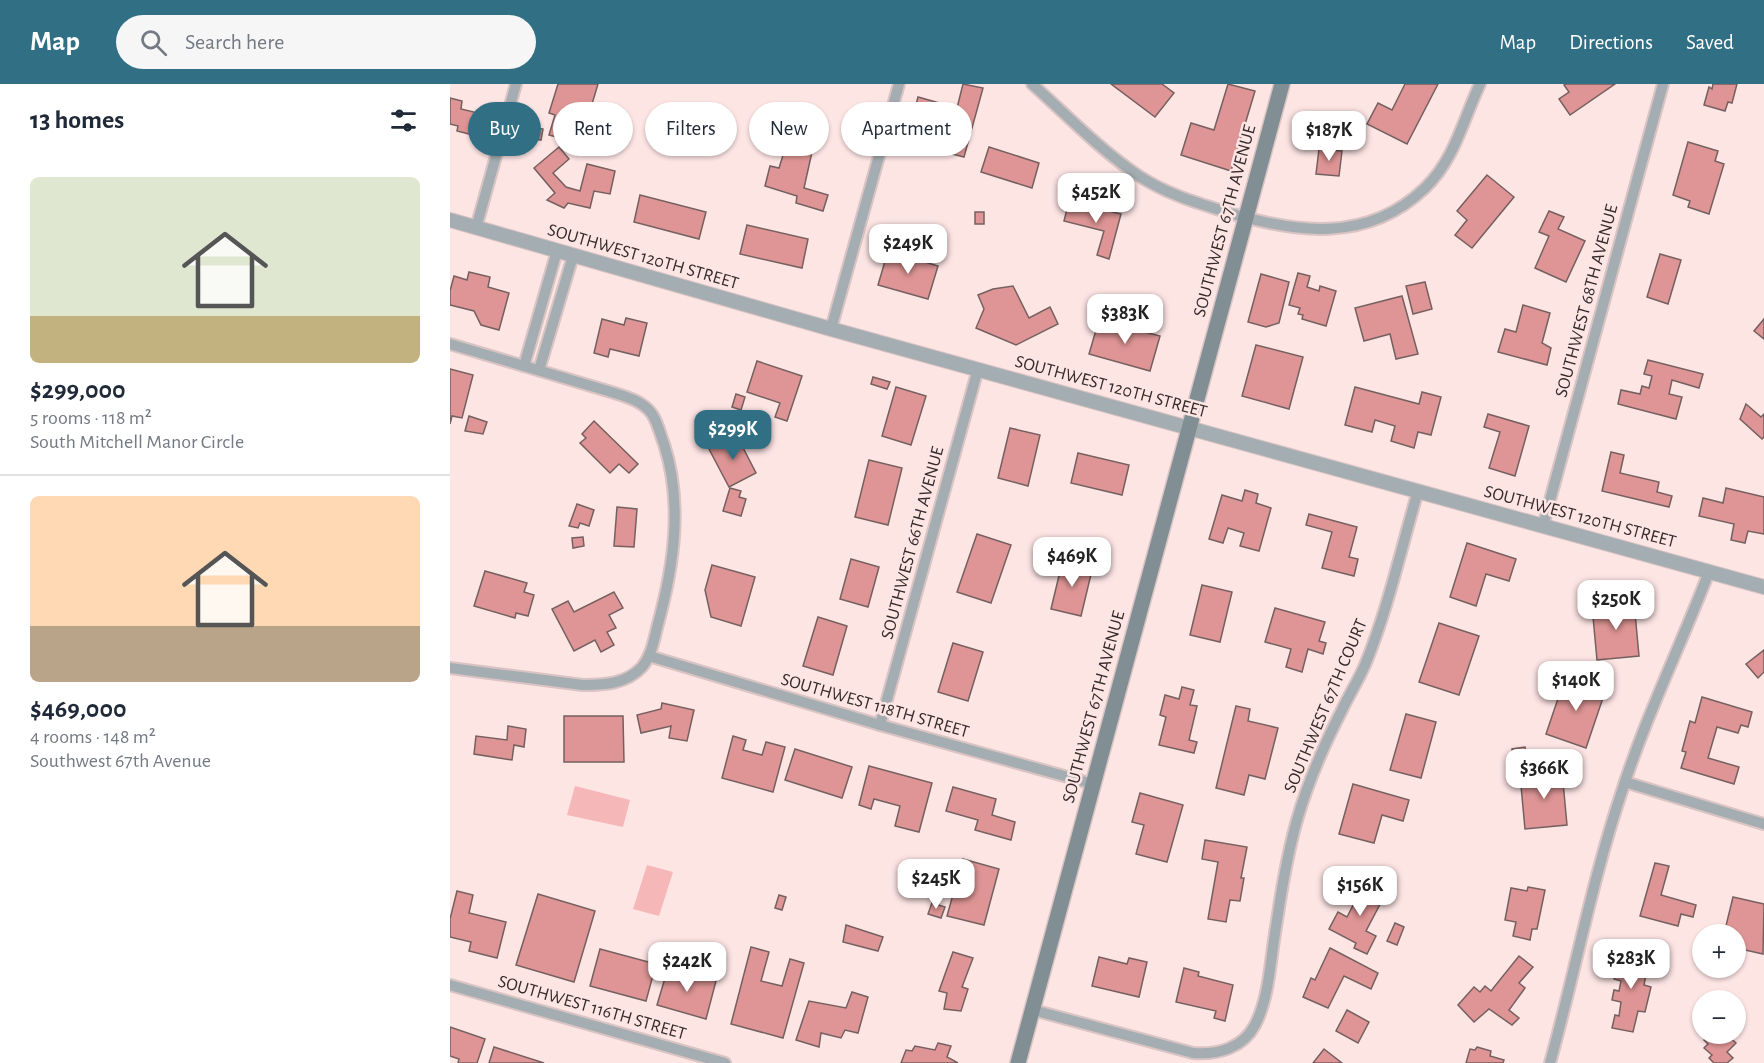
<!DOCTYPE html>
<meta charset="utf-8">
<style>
body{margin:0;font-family:"Alegreya Sans",sans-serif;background:#f6f6f7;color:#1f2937;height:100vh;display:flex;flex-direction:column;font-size:22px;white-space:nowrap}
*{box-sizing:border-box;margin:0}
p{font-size:20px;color:#747a83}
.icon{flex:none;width:33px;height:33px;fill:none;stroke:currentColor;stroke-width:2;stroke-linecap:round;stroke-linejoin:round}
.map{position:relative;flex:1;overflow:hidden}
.side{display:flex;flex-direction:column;background:#fff;width:450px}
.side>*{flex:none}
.banner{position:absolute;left:18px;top:18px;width:570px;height:54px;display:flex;gap:12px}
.controls{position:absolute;left:1242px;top:840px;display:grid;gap:12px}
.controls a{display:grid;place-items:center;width:54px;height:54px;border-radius:50%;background:#fff;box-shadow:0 2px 4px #0004;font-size:30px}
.price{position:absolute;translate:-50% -51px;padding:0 14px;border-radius:12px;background:#fff;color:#222;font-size:20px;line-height:39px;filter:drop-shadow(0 2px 3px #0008)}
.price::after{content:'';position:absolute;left:50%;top:36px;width:18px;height:14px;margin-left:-9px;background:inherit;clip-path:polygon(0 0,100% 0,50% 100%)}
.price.active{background:#316f85;color:#fff}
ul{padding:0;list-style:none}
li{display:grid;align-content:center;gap:12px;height:318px;padding:0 30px}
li+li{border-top:2px solid #e0e1e3}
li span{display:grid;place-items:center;height:186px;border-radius:9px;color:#555}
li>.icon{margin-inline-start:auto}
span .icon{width:108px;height:108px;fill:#fffc;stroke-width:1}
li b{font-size:26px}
h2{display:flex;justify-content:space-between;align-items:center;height:72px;padding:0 30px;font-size:26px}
.tag{padding:0 21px;border-radius:27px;background:#fff;box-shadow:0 2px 4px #0004;font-size:21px;line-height:54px}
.tag.active{background:#316f85;color:#fff}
header{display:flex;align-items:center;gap:36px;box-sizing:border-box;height:84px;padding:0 30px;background:#316f85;color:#fff}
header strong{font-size:28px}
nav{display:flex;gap:33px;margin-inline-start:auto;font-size:21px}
.search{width:420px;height:54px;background:#f6f6f7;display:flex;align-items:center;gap:15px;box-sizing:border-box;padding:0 21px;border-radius:33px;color:#747a83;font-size:22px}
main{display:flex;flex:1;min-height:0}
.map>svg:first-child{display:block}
.green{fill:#f5b7b7}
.building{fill:#df9595;stroke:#756060;stroke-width:1.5}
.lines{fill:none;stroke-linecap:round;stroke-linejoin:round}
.minor-casing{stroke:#d9c4c3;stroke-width:14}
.tertiary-casing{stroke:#d9c4c3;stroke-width:16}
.secondary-casing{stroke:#d9c4c3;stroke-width:18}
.minor{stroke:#a4adb1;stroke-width:10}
.tertiary{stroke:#a4adb1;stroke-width:14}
.secondary{stroke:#818f95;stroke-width:15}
.labels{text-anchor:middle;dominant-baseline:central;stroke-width:5;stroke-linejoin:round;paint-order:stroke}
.street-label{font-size:18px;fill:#342b2b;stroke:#fde5e4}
</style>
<header>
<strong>Map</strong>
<div class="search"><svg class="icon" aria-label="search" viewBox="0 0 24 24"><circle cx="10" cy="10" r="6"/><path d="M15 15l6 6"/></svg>Search here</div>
<nav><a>Map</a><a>Directions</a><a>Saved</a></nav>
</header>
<main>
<section class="side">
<h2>13 homes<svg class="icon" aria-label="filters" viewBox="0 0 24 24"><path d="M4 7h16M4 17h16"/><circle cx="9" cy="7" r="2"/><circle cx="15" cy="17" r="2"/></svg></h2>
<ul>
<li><span style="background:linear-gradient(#dfe7d0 75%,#c2b280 0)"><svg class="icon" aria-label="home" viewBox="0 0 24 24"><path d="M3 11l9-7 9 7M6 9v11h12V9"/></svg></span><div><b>$299,000</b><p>5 rooms · 118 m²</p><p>South Mitchell Manor Circle</p></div></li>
<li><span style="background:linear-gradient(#ffd9b3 70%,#b9a48a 0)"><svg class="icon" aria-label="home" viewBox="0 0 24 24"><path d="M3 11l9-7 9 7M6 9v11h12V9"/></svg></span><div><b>$469,000</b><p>4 rooms · 148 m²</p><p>Southwest 67th Avenue</p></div></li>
</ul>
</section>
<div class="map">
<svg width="1314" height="979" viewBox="0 0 1314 979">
<rect width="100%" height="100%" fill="#fde5e4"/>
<g class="green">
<polygon points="125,702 180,716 173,743 117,731"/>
<polygon points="197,781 223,788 209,832 183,825"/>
</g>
<g class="building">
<polygon points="108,0 148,0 142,20 155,24 144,59 118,51 117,56 99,51 105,31 99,29"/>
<polygon points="513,0 533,4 514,73 456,58 468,13 507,24"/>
<polygon points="661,0 712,0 724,9 705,33"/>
<polygon points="778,0 805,7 781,87 731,71 741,39 764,46"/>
<polygon points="955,0 988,0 957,60 917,40 928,19 942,26"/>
<polygon points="1116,0 1165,0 1120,31 1109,15 1119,8 1114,1"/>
<polygon points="1263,0 1287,0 1282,19 1278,18 1275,27 1254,21 1259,3 1262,5"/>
<polygon points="0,14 12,17 11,25 32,30 27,52 7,47 8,42 0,40"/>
<polygon points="861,32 904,37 901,61 858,55"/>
<polygon points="77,42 93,45 91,56 75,53"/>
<polygon points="318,47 364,59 354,104 378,111 373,127 346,119 347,112 315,102 320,82 329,84 334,68 316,64"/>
<polygon points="1238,58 1268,67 1265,77 1274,80 1259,130 1238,123 1240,117 1223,111"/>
<polygon points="109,63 119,75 103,89 116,103 130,107 137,80 165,87 160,110 144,107 140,124 118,119 114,124 97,116 105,109 84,84"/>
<polygon points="539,63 589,79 582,104 531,88"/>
<polygon points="869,65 892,67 889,92 866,90"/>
<polygon points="1037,91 1064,113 1022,164 1005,151 1017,136 1007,127"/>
<polygon points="190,111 256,128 249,155 184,138"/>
<polygon points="619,117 671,130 659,175 647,171 654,147 614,137"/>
<polygon points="1099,127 1114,133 1108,145 1135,157 1116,198 1085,184 1099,152 1089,148"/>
<rect x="525" y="128" width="9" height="12"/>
<polygon points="297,141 358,155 352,184 290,170"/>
<polygon points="438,167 488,182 478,215 428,201"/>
<polygon points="1210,170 1231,176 1218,220 1197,213"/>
<polygon points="19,188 40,193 38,203 59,209 49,246 31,241 24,227 0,221 0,207 4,192 17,196"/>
<polygon points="848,189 860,192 857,203 869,207 870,202 886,207 876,242 852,235 853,231 848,230 850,224 839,221"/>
<polygon points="811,190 839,198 829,239 816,243 798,238"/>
<polygon points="975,198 982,225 963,230 956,202"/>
<polygon points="563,202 579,234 600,223 608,240 566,261 526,244 534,225 528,211 543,205"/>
<polygon points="952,212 968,270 946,275 940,250 914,257 905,224"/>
<polygon points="1073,221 1100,229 1092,259 1101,264 1097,281 1048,268 1055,245 1066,248"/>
<polygon points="176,234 197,239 189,272 160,265 158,273 144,269 152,235 174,241"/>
<polygon points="1314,235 1314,255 1304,247"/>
<polygon points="649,236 710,252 700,287 639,270"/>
<polygon points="806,261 853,273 839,325 792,312"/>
<polygon points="1198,276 1253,290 1249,304 1222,296 1219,310 1232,313 1226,335 1168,320 1171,306 1190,310 1192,302 1199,304 1202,292 1194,290"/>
<polygon points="307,277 352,292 337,337 325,333 330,319 297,308"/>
<polygon points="0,285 23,291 12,334 2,332 0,340"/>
<polygon points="423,293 440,298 437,305 421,300"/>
<polygon points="446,303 476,312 461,361 432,352"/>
<polygon points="905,303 969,320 972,308 991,313 981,351 968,348 964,364 941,357 945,342 925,336 922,348 895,341"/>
<polygon points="286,310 295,313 291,326 282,323"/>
<polygon points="1296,320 1311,333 1314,330 1314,353 1312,355 1290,335"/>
<polygon points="1038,330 1079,342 1065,392 1039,384 1050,348 1034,343"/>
<polygon points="19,332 37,338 33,350 15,347"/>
<polygon points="144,337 188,380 179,389 169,380 160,389 130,359 136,354 132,350"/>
<polygon points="560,344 590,351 578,402 548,394"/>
<polygon points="286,350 306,389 279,403 259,365"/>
<polygon points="1161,368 1174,371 1170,389 1209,398 1207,408 1222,412 1219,423 1152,407"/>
<polygon points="628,369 679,381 672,411 621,399"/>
<polygon points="419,376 452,384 438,441 405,433"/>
<polygon points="280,404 291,407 289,413 296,415 291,432 273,427"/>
<polygon points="1276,404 1314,413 1314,450 1298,447 1295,459 1281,456 1284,440 1249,432 1253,414 1273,419"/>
<polygon points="795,406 808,410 806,419 821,424 809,467 790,462 794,449 778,444 773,459 759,455 772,411 792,417"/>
<polygon points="127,420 144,426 139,442 130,439 128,444 119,442"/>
<polygon points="167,423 187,425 184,463 164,462"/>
<polygon points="859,430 907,443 899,473 908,475 904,492 872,484 882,448 856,441"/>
<polygon points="527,450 561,461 541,519 507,508"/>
<polygon points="133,453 134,462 123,464 122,454"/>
<polygon points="1017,459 1066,475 1059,497 1036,490 1026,522 1000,513"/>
<polygon points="401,475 429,483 418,523 390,515"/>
<polygon points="613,475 643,482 631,532 601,525"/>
<polygon points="262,481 305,493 291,542 261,533 255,506"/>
<polygon points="35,487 77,499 74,508 84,511 78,532 66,529 65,534 24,522"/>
<polygon points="752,501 782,508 770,558 740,551"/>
<polygon points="164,508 173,524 159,531 166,544 157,548 164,561 151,568 145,556 124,567 102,525 118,517 124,528"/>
<polygon points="1184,518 1189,572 1147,576 1142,522"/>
<polygon points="825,524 875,538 869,557 876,559 873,570 858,565 852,588 836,583 841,565 815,558"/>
<polygon points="368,533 397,542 383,591 353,582"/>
<polygon points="989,539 1029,552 1009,611 969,598"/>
<polygon points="503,559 533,568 518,617 488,608"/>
<polygon points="1314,566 1314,588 1308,594 1296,580"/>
<polygon points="1116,591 1156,605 1136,664 1096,650"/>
<polygon points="732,603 744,606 740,621 747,622 739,656 747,658 744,669 709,661 716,633 710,631 715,611 729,615"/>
<polygon points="1252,613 1302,628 1298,643 1291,641 1288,649 1267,643 1258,674 1289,683 1284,700 1231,684 1236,668 1232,667 1240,637 1245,639"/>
<polygon points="212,619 244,626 237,657 219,654 221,642 191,649 187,631 211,625"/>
<polygon points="786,622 800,625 798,637 828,644 815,695 799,691 794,711 766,704"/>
<polygon points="956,630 986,638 971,694 940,686"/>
<polygon points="114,632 173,632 174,678 114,678"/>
<polygon points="58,642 76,645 74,663 64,661 62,676 24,670 26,652 57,656"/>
<polygon points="283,652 296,656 293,666 312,671 316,658 335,663 323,708 272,694"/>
<polygon points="1075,663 1078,678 1063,680 1062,665"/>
<polygon points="345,665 402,683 392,714 335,696"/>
<polygon points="419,682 482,699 469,748 445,742 450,722 424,715 421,725 409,721"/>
<polygon points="1112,687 1117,741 1075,745 1070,691"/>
<polygon points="903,700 959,716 953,737 932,731 924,759 889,750"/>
<polygon points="503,703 546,715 542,731 565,738 561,756 525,746 528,736 496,727"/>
<polygon points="690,709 733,721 717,778 686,770 694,741 682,738"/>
<polygon points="755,756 797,763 791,794 794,794 790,817 780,816 776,838 758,835 768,778 752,775"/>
<polygon points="513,775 549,785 534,841 497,832"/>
<polygon points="1205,779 1219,782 1211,811 1246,821 1243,833 1231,830 1228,842 1190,832"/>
<polygon points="916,796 937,807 916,847 926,852 917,870 904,864 906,859 879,845 888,828 897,833"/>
<polygon points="1078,803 1095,806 1087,845 1082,845 1080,856 1063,852 1066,838 1055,836 1061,804 1077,807"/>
<polygon points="7,807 23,811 19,829 56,838 47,874 19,867 21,858 0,853 0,835"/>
<polygon points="88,810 145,827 124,898 66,881"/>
<polygon points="329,811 336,813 332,826 325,824"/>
<polygon points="1283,813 1314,820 1313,870 1286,864 1286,850 1274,850"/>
<polygon points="482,819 495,823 491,834 478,830"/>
<polygon points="945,839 954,843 947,861 937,857"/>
<polygon points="396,841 433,853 428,867 393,858"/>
<polygon points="301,863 319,868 311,897 332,902 340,875 354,879 333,954 281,940"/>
<polygon points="1176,863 1191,866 1190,873 1199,875 1194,901 1201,903 1195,928 1188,927 1183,948 1162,944 1165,931 1169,932 1171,918 1162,916 1164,906 1169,907 1171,897 1164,895 1166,883 1172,884"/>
<polygon points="880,864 928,889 921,905 894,892 878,924 853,913 861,894 865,896"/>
<polygon points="150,865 206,880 196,917 140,902"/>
<polygon points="503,868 523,874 512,903 518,905 511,927 494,925 497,909 489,907"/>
<polygon points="1069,872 1083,883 1069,899 1075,904 1059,926 1069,934 1062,941 1039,925 1024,938 1008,921 1024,903 1030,908 1035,902 1041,907"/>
<polygon points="649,873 677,880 679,874 697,878 689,913 642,902"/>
<polygon points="218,884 266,897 256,935 207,921"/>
<polygon points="734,884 749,888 748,892 783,901 775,937 764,934 766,927 726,918"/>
<polygon points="402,908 418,913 408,949 395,946 391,954 371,949 369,963 346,956 359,917 396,924"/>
<polygon points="897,926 919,938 908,959 886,947"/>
<polygon points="0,943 35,955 27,979 8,979 9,975 0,972"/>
<polygon points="1260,950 1276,950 1286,959 1277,968 1283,974 1277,979 1264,979 1259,974 1262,971 1254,964 1258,960 1254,956"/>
<polygon points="488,959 501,962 497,973 508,979 451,979 456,966 462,967 465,962 485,966"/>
<polygon points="44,963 94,979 39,979"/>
<polygon points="1027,963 1041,967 1040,972 1054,976 1053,979 1016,979 1020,965 1025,966"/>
<polygon points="874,965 892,979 863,979"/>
</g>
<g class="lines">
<defs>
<g id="minor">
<path d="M 582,0 C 617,31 650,66 689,92 C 715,109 744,118 773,127 C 844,149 917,160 975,104 C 1005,75 1013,36 1030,0"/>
<polyline points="26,144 66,0"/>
<polyline points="381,245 449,0"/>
<path d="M 0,260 L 158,307 C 174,312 192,316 202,330 C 208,339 210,350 214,360 C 233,419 224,481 208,540 C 204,555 202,571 192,583 C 176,600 155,601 133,601 L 0,584"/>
<polyline points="74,282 107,167"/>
<polyline points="89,286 123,172"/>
<polyline points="1093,442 1213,0"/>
<polyline points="199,572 430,641 643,700"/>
<polyline points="430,641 528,285"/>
<polyline points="1175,698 1314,740"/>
<polyline points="0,901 275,979"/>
<path d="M 583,926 L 743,969 C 768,971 793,964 805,941 C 818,916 820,883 824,856 C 830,816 836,775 847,736 C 858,698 874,661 892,626 C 899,611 908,597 915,581 C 938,525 951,465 968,407"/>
<path d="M 1100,979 C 1125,889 1142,796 1172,707 C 1196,632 1231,561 1259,488"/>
</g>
<polyline id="tertiary" points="0,136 381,245 1314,503"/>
<polyline id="secondary" points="568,979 832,0"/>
</defs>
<use href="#minor" class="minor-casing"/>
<use href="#tertiary" class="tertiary-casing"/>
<use href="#secondary" class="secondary-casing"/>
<use href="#minor" class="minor"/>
<use href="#tertiary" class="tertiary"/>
<use href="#secondary" class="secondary"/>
</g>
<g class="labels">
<g class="street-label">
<text transform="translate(775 137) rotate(-75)">SOUTHWEST 67TH AVENUE</text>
<text transform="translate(193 173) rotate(16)">SOUTHWEST 120TH STREET</text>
<text transform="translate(1137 217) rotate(-75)">SOUTHWEST 68TH AVENUE</text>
<text transform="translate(661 303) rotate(15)">SOUTHWEST 120TH STREET</text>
<text transform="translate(1130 433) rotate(15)">SOUTHWEST 120TH STREET</text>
<text transform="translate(463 459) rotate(-75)">SOUTHWEST 66TH AVENUE</text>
<text transform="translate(425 622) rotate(16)">SOUTHWEST 118TH STREET</text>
<text transform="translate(876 622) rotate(-67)">SOUTHWEST 67TH COURT</text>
<text transform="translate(644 623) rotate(-75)">SOUTHWEST 67TH AVENUE</text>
<text transform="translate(142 924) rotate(16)">SOUTHWEST 116TH STREET</text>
</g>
</g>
</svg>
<div class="controls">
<a>+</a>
<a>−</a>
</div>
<b class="price" style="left:879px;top:78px">$187K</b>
<b class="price" style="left:646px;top:140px">$452K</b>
<b class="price" style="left:458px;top:191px">$249K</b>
<b class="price" style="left:675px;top:261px">$383K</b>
<b class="price active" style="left:283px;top:377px">$299K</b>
<b class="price" style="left:622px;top:504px">$469K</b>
<b class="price" style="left:1166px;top:547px">$250K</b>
<b class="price" style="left:1126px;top:628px">$140K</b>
<b class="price" style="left:1094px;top:716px">$366K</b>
<b class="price" style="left:486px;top:826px">$245K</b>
<b class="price" style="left:910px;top:833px">$156K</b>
<b class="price" style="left:1181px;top:906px">$283K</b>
<b class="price" style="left:237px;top:909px">$242K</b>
<div class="banner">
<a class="tag active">Buy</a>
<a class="tag">Rent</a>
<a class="tag">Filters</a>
<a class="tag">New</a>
<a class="tag">Apartment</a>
</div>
</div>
</main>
